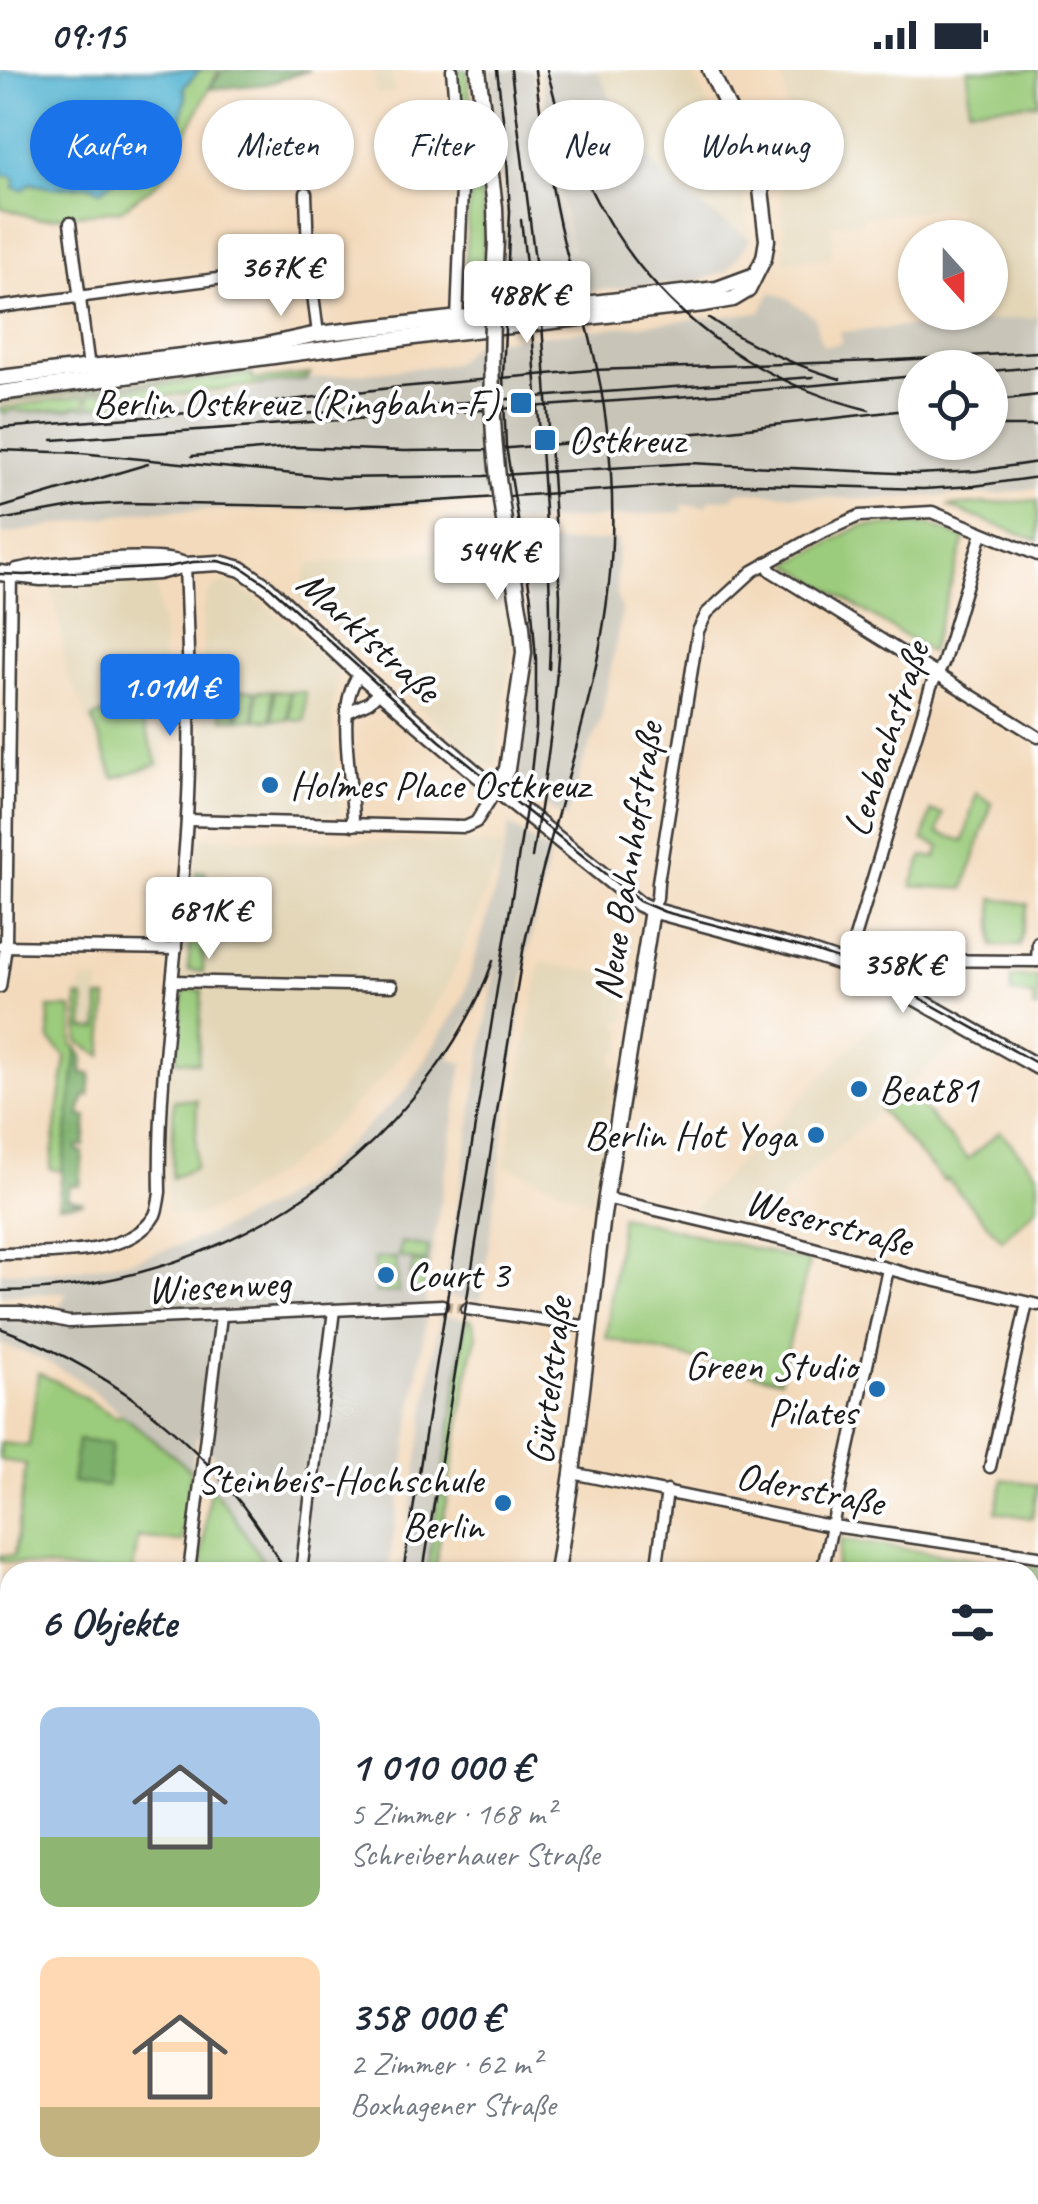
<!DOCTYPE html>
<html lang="de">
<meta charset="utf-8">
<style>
body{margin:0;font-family:Caveat,sans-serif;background:#f6f6f7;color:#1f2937;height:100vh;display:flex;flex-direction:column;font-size:38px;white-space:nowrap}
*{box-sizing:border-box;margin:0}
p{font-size:32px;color:#747a83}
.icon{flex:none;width:55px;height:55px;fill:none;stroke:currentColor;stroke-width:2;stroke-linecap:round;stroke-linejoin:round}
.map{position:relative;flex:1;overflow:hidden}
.details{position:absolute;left:0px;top:1492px;width:1040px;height:642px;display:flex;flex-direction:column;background:#fff;border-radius:30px 30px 0 0;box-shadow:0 2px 8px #0004}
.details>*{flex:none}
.hud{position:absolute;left:30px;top:30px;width:980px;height:90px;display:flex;gap:20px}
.needle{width:65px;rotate:159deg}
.fabs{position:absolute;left:898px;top:150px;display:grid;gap:20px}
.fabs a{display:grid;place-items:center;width:110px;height:110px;border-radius:50%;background:#fff;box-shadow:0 2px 8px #0004;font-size:50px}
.price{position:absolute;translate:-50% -85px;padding:0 22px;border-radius:10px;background:#fff;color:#222;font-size:32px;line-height:65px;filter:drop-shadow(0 2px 5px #0008)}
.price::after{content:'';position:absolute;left:50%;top:60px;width:30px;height:22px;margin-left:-15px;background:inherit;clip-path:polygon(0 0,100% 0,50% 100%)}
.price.current{background:#1a73e8;color:#fff}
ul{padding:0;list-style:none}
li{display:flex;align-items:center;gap:30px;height:250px;padding:0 40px}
li span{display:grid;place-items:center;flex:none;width:280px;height:200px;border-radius:20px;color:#555}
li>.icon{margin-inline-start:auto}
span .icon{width:120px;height:120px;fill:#fffc;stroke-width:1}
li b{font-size:42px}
h2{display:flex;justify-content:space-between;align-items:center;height:120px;padding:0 40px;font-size:42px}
.tag{padding:0 35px;border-radius:45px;background:#fff;box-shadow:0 2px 8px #0004;font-size:35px;line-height:90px}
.tag.current{background:#1a73e8;color:#fff}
.status{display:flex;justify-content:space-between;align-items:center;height:70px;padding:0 50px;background:#fff;direction:ltr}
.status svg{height:28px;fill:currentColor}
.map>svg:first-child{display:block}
.built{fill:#e3d6b7}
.industrial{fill:#c8c4b8;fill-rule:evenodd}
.green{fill:#9bcb7b;stroke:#5c744c;stroke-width:2.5}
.forest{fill:#7caf6b;stroke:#4c6644;stroke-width:2.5}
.water{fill:#51b2d0;stroke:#366776;stroke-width:2.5}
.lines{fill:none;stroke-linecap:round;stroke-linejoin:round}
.street-tunnel{stroke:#c8b49c;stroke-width:10;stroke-dasharray:10 5;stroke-linecap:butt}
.street-casing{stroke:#3c3834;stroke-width:15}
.secondary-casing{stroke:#3c3834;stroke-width:19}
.primary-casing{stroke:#3c3834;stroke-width:20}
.street{stroke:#fff;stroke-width:10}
.secondary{stroke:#fff;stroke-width:14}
.primary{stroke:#fff;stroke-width:15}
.tram{stroke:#1c1c1c;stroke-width:2.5}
.rail{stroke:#1c1c1c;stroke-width:2.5}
.secondary-bridge-casing{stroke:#3c3834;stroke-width:19;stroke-linecap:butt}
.secondary-bridge{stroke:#fff;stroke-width:14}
.poi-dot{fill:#1f6fb2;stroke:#fff;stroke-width:4}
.labels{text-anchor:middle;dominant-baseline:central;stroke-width:8;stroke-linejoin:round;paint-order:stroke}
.poi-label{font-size:40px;fill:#1c1c1c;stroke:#fff;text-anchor:end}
.street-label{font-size:40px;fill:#1c1c1c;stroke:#fff}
</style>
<div class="status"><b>09:15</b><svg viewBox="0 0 49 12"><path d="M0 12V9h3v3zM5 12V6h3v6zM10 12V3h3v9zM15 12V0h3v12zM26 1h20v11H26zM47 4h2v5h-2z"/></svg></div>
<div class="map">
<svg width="1038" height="2134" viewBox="0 0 1038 2134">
<rect width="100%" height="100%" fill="#fff"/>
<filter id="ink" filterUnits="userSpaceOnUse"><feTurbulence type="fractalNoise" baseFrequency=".01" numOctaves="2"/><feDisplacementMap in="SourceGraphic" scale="20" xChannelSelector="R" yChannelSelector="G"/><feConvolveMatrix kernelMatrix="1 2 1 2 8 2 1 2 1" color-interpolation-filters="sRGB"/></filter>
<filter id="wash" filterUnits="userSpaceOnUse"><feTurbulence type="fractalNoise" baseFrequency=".0048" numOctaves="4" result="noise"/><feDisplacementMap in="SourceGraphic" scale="40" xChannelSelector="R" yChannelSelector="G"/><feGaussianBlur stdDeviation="2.25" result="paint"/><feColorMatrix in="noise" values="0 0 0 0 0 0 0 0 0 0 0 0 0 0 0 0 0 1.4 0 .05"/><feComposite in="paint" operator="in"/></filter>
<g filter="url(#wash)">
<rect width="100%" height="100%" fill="#f3dabc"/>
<g class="built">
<polygon points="373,0 391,0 394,22 376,24"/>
<polygon points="597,0 691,0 741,104 750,169 671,116 629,64"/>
<polygon points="783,0 968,0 970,38 1038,33 1038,247 936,255 935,243 990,242 990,168 960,167 957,139 862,147 862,151 831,155 833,180 829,188 783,192 785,173 779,102 756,52 787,50"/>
<polygon points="496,475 513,576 496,695 484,695 297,526 310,494"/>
<polygon points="149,512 155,516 157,522 162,563 165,620 163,699 110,710 82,635 65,601 62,567 51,517"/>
<polygon points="225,513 235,514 254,526 339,599 332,647 340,745 204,741 203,540 208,524 215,516"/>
<polygon points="199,767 504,775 501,793 489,814 452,905 423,957 380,1010 323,1066 273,1106 223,1136 193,1147 168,1141 164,1060 171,972 195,783"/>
<polygon points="541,893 632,908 630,922 624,922 623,928 629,930 629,934 623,934 622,936 628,938 625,952 619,952 619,958 624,959 621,983 615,983 612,996 618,997 616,1011 610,1010 610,1013 616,1014 615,1021 609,1020 608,1023 614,1024 613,1031 607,1030 606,1033 612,1034 611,1039 606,1038 605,1041 611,1043 610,1050 604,1050 603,1056 608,1057 603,1089 597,1089 597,1092 603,1093 602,1099 596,1098 595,1100 601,1102 600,1109 595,1109 594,1111 599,1113 599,1118 593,1118 592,1124 598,1125 597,1130 592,1129 591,1132 505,1095 523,985"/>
<polygon points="83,910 99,911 99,927 107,928 102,986 79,972 77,927"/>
<polygon points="894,926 965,965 755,1151 753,1156 694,1142 695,1137 884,943"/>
<polygon points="0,1615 10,1616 10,1736 0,1735"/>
<polygon points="0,1817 10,1818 9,2004 5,1993 0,1992"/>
<polygon points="0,2025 10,2071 10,2120 0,2122"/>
<polygon points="676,2125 808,2125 812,2134 660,2134 658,2132 657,2129"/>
</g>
<g class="industrial">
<polygon points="490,0 532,0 565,158 577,205 555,103 541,0 597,0 629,64 671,116 750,169 747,175 727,201 697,212 587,221 581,218 582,224 500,231 504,152 500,86"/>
<path d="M 771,222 L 787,228 L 815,248 L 819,267 L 824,276 L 842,273 L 840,262 L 1038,247 L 1038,417 L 1000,424 L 853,429 L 739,421 L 732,428 L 709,430 L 708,436 L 682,435 L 683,442 L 492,455 L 488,431 L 331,439 L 143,441 L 0,465 L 0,341 L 11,343 L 14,340 L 26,342 L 68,339 L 79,336 L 83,338 L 149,332 L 152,329 L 166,327 L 168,330 L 256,320 L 258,316 L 324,307 L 453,294 L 477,272 L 761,242 ZM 915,298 L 990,298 L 990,372 L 915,372 Z"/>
<polygon points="618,470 616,526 622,540 601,650 582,695 575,725 566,749 548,738 518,711 533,606 528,534 515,475"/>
<polygon points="509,755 550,783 529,875 481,1231 443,1226 496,895 449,988 463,994 425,1226 427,1243 388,1502 270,1502 231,1442 210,1416 214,1388 197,1365 191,1400 78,1309 42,1289 0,1274 0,1247 58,1238 67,1223 0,1225 0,1202 68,1201 134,1190 206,1166 272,1135 314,1106 406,1020 462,931 498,811"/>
<polygon points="440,1245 466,1249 443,1416 441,1427 438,1429 426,1502 401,1502"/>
</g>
<g class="green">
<polygon points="200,0 219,0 182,71 175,94 157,113 121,140 38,149 0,137 0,104 13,107 15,111 52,118 89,115 153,81 172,53 180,51 186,27 184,17"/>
<polygon points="457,0 467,0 484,147 483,207 465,207 469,119"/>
<polygon points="968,0 1038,0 1038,33 969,38"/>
<polygon points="313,287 313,289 256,299 0,332 0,330 262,296"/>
<polygon points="252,304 253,310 310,304 307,309 167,326 152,329 149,332 90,337 88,324"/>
<polygon points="85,325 86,338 78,336 68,339 26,342 14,340 5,343 0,341 0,338"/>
<polygon points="1038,430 1038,471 947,436"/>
<polygon points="928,454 965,469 930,582 789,494 861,456"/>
<rect x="222" y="620" width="15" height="29"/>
<polygon points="240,620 254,621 254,650 239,649"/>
<polygon points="257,621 272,621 271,650 256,650"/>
<polygon points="274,621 289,622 288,650 273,650"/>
<polygon points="290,622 305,622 305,651 290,650"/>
<polygon points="135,632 158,694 114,708 92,648"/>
<polygon points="976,723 992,733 964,819 911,816 923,786 936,788 940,777 923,770 931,741 943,744 938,763 964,771"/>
<polygon points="197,802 205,802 203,902 188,900"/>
<polygon points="993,828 1028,834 1020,876 993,876"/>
<polygon points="1011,907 1038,907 1038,939 1033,938 1033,926 1011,923"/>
<polygon points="184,920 202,920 198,993 176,990"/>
<polygon points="77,927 84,928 84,959 99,959 99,928 107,928 102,986 79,972"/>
<polygon points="48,938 72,938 73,975 78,977 62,1101 50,1099 66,988 50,970"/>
<polygon points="905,1018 968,1089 1000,1061 1038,1104 1038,1137 1002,1170 947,1109 944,1111 880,1040"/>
<polygon points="174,1030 197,1030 195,1098 172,1108"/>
<polygon points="621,1146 809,1192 780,1310 606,1268"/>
<polygon points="401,1172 429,1177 427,1192 399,1187"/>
<polygon points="396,1188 398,1222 376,1223 374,1189"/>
<polygon points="413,1192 428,1195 423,1223 409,1221"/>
<polygon points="466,1249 472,1250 477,1265 471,1287 434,1502 427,1502 438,1428 441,1427 443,1416 441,1413 449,1373"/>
<polygon points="38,1303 60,1313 115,1347 121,1345 128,1349 191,1400 182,1472 138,1467 133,1502 84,1502 0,1491 0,1485 14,1486 26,1394 0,1390 0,1373 29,1376"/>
<polygon points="1003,1409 1038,1415 1032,1448 996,1442"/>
<polygon points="210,1416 231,1442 270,1502 200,1502"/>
<polygon points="841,1470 1038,1498 1038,1563 1035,1578 1030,1577 1030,1502 835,1502"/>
<polygon points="215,2125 386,2125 342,2134 171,2134"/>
</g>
<g class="forest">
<polygon points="223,0 310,0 267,14 209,19"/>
<polygon points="77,980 83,986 82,1003 91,1004 89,1026 85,1026 84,1031 82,1032 80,1046 87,1047 84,1076 77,1076 77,1081 83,1082 80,1116 69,1115 67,1128 84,1132 58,1135"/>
<polygon points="78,1370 112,1374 107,1417 72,1412"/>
</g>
<polygon class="water" points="0,0 200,0 184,17 186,27 180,51 172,54 153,81 100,121 89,115 52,118 31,113 23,120 14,118 15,111 13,107 0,104"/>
</g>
<g filter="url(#ink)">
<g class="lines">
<polyline class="street-tunnel" points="442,1235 467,1239"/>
<defs>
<g id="street">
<polyline points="452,0 462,117 457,251"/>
<polyline points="306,123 308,184 318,264"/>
<polyline points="70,153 89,298"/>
<polyline points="0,237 310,197"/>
<polyline points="766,493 771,501 1038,667"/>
<polyline points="346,643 369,632 380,621"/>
<polyline points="187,750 465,757 476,752 496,720"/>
<path d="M 353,755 C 354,715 333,633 360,604"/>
<polyline points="652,840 657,828 658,812 698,561 707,543 753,501 819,464 859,446 932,442 1038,485"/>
<polyline points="2,876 176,879"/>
<polyline points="1037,891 1038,872"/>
<polyline points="847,894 931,616 943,594 982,463"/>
<path d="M 871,903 C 877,893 879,886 892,886 L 897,890 L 1038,891"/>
<polyline points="173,911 392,916"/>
<polyline points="0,917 6,876 11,503"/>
<polyline points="605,1128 788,1171 915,1206 1038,1235"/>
<path d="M 0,1184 C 42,1183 131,1188 155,1145 C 158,1138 159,1129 160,1122 C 157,997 180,873 187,748 C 192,663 188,579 185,495"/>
<polyline points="467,1239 589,1257"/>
<polyline points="0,1242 21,1242 69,1252 442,1235"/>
<polyline points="990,1397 1027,1233"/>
<polyline points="572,1403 820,1454 1038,1486"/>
<polyline points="189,1502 221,1246"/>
<polyline points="301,1502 334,1240"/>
<polyline points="656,1502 667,1421"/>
<polyline points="822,1502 888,1199"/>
<polyline points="0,1548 10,1550"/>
<polyline points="1030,1591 1038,1592"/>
<polyline points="1030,1739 1038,1737"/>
<polyline points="0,1741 10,1743"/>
<polyline points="0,1798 10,1799"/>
<polyline points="1030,1824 1038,1885"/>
<polyline points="0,2015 10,2012"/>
<polyline points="823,2125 827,2134"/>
<polyline points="0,2129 20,2125"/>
<polyline points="1031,2134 1038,2099"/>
</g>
<g id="secondary">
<polyline points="478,0 495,137 496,171 493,232"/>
<polyline points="0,308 257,277 318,264 717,219 755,205"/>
<polyline points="0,323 429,265 704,234 733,229 748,220 764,188 767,170 759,102 710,0"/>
<path d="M 17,501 C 48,494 156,483 184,495"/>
<polyline points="0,503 41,508 73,507 158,502 185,495 219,493 241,499 267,517 360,604 477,704 639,834 652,840 808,882 871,903 1038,997"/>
<polyline points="496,720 507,699 524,583 522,556 509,479"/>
<polyline points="557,1502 572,1403 603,1145 652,840"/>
<polyline points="1030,1699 1038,1655"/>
</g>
<g id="primary">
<polyline points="1030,2012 1038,2011"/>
<polyline points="1030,2034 1038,2032"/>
<polyline points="436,2134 477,2125"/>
<polyline points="526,2134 569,2125"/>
</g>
</defs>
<use href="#street" class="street-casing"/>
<use href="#secondary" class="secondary-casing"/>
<use href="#primary" class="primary-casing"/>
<use href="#street" class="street"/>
<use href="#secondary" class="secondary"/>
<use href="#primary" class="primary"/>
<g class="tram">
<path d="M 511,0 L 541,238 L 560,525 C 560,614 547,699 532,787"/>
<path d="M 547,0 C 589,171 694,296 869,340"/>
<path d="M 709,248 C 750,276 793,295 840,309"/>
<polyline points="990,301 1038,297"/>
<polyline points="990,331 1038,325"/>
<polyline points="990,356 1038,356"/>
<polyline points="52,370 718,324 915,306"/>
<polyline points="0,380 80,383 334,408 484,406 690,393 916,404 977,401 1038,392"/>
<polyline points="192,386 295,377 405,381 485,380 721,361 915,339"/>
<polyline points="0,438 148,394"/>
<polyline points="0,504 24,505 167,497 193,492 218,491 241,497 269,516 440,671 639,831 665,842 808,879 847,892 882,907 1038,994"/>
<path d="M 423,1502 L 523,881 C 551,745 607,612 612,472 C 614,404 607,335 590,268 C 582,236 572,205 564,173 C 550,116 542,58 535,0"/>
<polyline points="1030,1593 1038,1605"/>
<polyline points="1030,1686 1038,1644"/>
<polyline points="651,2125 656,2134"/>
<polyline points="458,2134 463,2125"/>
</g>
<g class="rail">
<path d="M 521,150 C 531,230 536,312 542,393 C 546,461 553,530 549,599"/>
<polyline points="274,346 813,307"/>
<polyline points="0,358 170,345 390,318 592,300 879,291 1038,282"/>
<polyline points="0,450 78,436 127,433 345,437 679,415 758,414 923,419 974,416 1038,407"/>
<path d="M 0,1221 C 158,1220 309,1152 411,1030 C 446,989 475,942 493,891"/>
<path d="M 0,1258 C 124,1304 222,1387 286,1502"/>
<polyline points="403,1502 529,721 536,657 536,589 531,528 506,376 503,307 510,142 506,73 497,0"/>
<polyline points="636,2125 641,2134"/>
</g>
<defs>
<path id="secondary-bridge" d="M 493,232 C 488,316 493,396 509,479"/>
</defs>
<use href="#secondary-bridge" class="secondary-bridge-casing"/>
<use href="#secondary-bridge" class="secondary-bridge"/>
</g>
</g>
<g class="poi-dot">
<rect x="509" y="321" width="24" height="24" rx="5"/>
<rect x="533" y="358" width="24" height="24" rx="5"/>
<circle cx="270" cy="715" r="10"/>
<circle cx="859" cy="1019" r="10"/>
<circle cx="816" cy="1065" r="10"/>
<circle cx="386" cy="1205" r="10"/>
<circle cx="877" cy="1319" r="10"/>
<circle cx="503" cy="1433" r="10"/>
</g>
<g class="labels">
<g class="poi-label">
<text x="498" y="333">Berlin Ostkreuz (Ringbahn-F)</text>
<text x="568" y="370" text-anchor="start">Ostkreuz</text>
<text x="290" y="715" text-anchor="start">Holmes Place Ostkreuz</text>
<text x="879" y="1019" text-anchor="start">Beat81</text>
<text x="796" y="1065">Berlin Hot Yoga</text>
<text x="406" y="1205" text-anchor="start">Court 3</text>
<text x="857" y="1296">Green Studio<tspan x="857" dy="46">Pilates</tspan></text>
<text x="483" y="1410">Steinbeis-Hochschule<tspan x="483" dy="46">Berlin</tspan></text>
</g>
<g class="street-label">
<text transform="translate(369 566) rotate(42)">Marktstraße</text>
<text transform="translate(886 669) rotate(-72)">Lenbachstraße</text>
<text transform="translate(628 791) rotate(-81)">Neue Bahnhofstraße</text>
<text transform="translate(829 1152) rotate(15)">Weserstraße</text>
<text transform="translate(219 1216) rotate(-3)">Wiesenweg</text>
<text transform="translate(549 1311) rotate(-83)">Gürtelstraße</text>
<text transform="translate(810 1419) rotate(11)">Oderstraße</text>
</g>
</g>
</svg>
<div class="fabs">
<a><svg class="needle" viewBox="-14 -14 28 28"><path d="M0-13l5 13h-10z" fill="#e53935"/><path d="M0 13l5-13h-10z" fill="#747a83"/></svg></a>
<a><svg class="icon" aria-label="locate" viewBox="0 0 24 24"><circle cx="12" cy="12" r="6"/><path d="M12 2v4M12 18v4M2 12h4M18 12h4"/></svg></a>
</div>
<b class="price" style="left:281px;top:249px">367K €</b>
<b class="price" style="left:527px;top:276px">488K €</b>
<b class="price" style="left:497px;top:533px">544K €</b>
<b class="price current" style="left:170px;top:669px">1.01M €</b>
<b class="price" style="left:209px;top:892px">681K €</b>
<b class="price" style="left:903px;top:946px">358K €</b>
<div class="hud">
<a class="tag current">Kaufen</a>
<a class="tag">Mieten</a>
<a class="tag">Filter</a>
<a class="tag">Neu</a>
<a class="tag">Wohnung</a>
</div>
<section class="details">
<h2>6 Objekte<svg class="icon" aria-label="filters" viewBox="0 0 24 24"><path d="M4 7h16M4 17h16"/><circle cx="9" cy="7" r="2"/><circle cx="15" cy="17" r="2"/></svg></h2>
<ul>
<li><span style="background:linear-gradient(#a9c7e8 65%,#8fb573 0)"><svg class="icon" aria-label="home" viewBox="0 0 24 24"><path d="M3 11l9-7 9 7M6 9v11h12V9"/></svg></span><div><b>1 010 000 €</b><p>5 Zimmer · 168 m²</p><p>Schreiberhauer Straße</p></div></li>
<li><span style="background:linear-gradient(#ffd9b3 75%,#c2b280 0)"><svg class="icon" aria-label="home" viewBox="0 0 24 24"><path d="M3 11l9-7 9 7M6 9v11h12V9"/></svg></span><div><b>358 000 €</b><p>2 Zimmer · 62 m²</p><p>Boxhagener Straße</p></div></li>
</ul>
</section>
</div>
